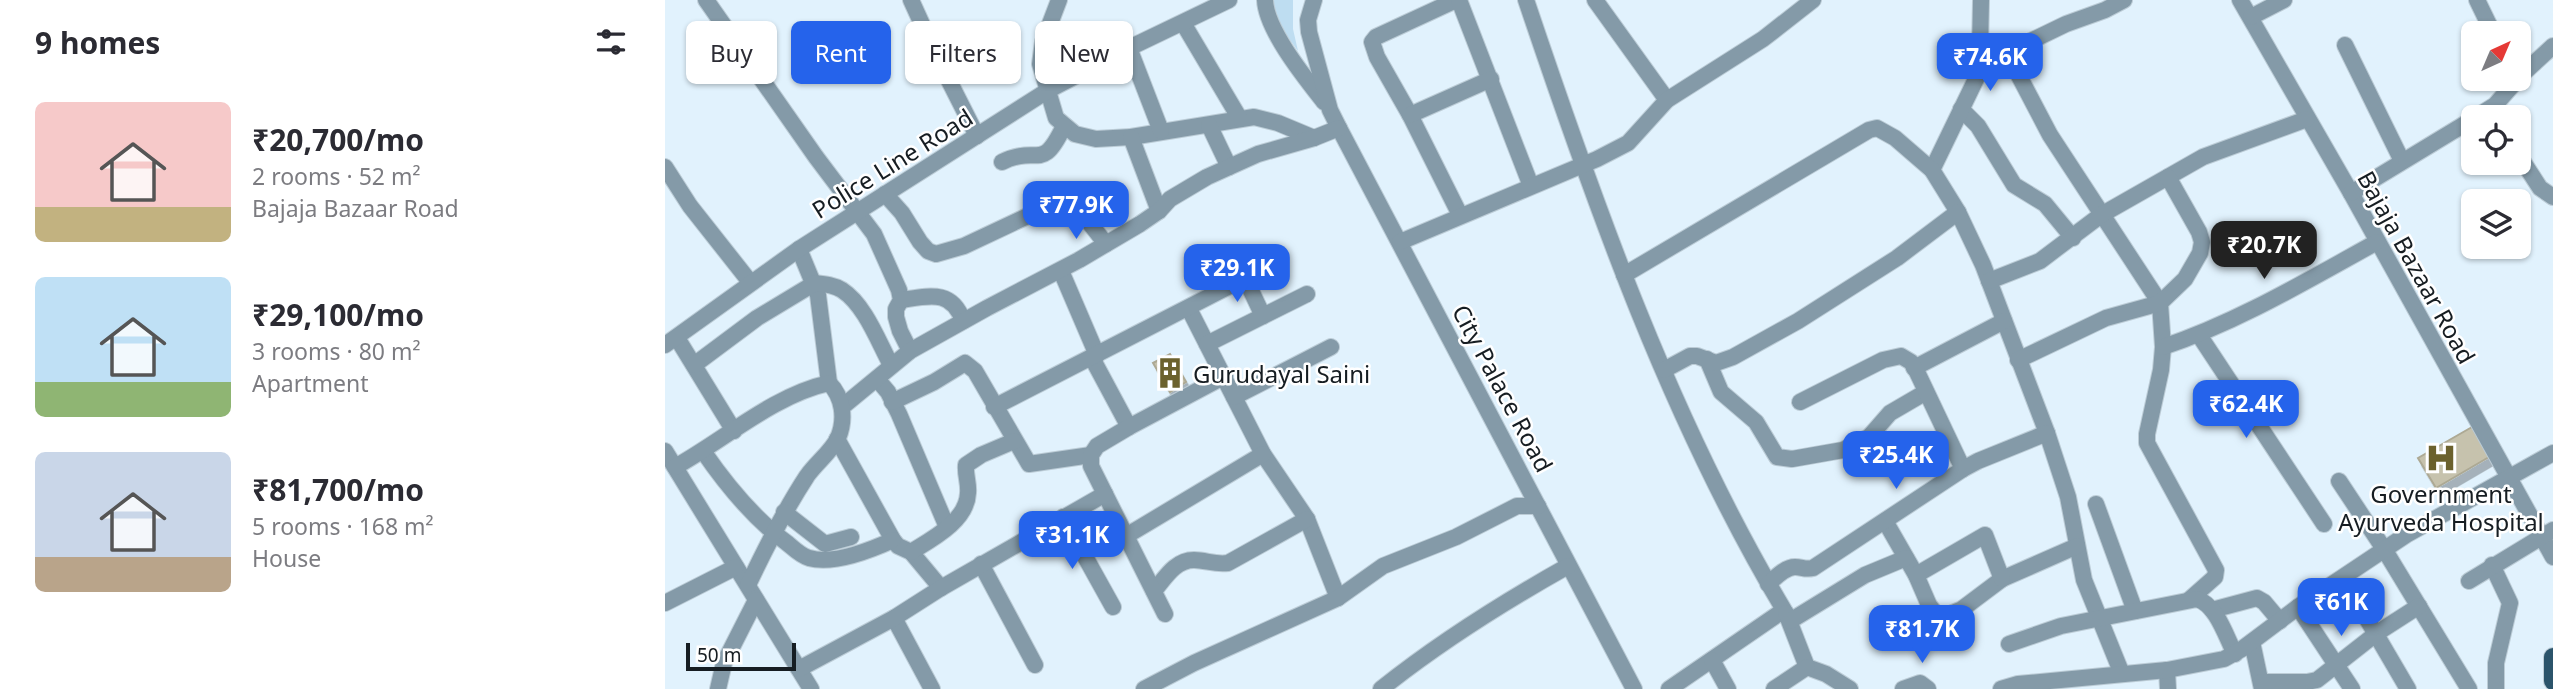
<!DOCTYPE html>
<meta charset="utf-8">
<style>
body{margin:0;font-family:"Noto Sans",sans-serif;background:#f2f2f3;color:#2b2b33;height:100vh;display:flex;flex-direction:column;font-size:26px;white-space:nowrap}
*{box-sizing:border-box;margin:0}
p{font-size:23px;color:#7c7c81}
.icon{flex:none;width:38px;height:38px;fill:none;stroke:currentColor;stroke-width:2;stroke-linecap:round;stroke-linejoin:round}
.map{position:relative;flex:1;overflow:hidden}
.sheet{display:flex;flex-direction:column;background:#fff;width:665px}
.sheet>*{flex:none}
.guide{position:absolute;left:21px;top:21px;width:665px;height:63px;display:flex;gap:14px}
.needle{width:46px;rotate:44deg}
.tools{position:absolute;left:1796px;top:21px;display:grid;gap:14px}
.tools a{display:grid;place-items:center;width:70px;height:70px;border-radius:10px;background:#fff;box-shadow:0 2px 5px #0004;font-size:35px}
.scale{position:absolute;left:21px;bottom:18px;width:110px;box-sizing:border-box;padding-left:7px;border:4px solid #161d22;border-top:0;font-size:19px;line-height:24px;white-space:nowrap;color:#161d22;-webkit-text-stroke:5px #fff;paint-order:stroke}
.price{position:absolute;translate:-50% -60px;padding:0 16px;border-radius:14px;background:#2563eb;color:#fff;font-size:23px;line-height:46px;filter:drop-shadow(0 2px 4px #0008)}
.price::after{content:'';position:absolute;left:50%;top:42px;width:21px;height:16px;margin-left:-10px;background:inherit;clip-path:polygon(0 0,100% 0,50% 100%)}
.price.selected{background:#222;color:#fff}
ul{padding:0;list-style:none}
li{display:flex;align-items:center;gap:21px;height:175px;padding:0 35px}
li span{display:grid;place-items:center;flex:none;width:196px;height:140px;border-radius:10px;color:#555}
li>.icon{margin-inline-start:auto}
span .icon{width:84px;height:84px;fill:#fffc;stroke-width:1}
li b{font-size:30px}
h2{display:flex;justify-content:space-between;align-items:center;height:84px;padding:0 35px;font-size:30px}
.pill{padding:0 24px;border-radius:10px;background:#fff;box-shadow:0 2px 5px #0004;font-size:24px;line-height:63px}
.pill.selected{background:#2563eb;color:#fff}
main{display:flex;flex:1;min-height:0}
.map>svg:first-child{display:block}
.green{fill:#beddf1}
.building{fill:#c6c2ad;stroke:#ada994;stroke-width:2;filter:url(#shadow)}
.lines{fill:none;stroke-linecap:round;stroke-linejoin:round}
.minor-casing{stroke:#bcccd6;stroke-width:18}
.major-casing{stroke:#bcccd6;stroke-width:20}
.minor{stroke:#849aa8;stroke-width:16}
.major{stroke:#2b546b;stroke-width:18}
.labels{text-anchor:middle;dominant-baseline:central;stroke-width:5;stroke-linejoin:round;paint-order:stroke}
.street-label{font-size:24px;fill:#161d22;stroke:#fff}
.poi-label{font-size:24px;fill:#161d22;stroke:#fff;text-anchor:start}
</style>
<main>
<section class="sheet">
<h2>9 homes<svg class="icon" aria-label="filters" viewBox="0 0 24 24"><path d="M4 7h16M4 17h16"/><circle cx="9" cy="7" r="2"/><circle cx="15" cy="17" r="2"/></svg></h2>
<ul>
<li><span style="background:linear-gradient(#f6c9c9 75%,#c2b280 0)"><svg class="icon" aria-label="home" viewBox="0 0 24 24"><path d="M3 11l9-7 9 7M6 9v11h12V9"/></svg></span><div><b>₹20,700/mo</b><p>2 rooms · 52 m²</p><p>Bajaja Bazaar Road</p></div></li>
<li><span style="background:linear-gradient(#bfe0f5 75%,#8fb573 0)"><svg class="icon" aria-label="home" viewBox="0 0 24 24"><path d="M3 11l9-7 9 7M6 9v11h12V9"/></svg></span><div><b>₹29,100/mo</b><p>3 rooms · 80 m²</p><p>Apartment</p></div></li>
<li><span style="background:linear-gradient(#c9d6e8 75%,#b9a48a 0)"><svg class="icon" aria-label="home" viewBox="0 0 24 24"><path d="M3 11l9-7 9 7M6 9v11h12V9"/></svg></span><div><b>₹81,700/mo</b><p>5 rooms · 168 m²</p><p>House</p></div></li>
</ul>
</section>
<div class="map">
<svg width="1888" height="689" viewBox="0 0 1888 689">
<defs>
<filter id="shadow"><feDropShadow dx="4.5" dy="8" stdDeviation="0" flood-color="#0004"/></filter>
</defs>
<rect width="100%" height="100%" fill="#e1f2fd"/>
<path class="green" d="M 609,0 L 628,0 L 628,29 L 633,51 C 623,36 606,19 609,0 Z"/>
<g class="building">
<polygon points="505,354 521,382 505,392 488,363"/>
<polygon points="1807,427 1824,457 1771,488 1753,458"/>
</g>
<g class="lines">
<defs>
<g id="minor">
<polyline points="41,0 151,157 209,234 234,290 236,300 231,309 231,317 235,331 245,351"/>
<polyline points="246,0 271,55 312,136"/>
<polyline points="394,0 378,42 375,64 391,118 410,134 431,139 466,137 589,117 613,123 649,138"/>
<path d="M 600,0 C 601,30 641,79 659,102"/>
<polyline points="649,0 643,20 644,32 665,110 674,128 969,689"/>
<polyline points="791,0 711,37 707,42 712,57 745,115 795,215"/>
<polyline points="794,0 866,186"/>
<path d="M 861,0 C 931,208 1006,421 1119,610 L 1004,689"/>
<polyline points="930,0 1002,100"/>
<polyline points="1575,0 1686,193 1888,557"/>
<polyline points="1812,0 1828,33"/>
<polyline points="1586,17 1619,0"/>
<polyline points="518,23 575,119"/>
<polyline points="1680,45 1737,161"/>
<polyline points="464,48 496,131"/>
<polyline points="1342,53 1385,135 1495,303 1498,347 1496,370 1482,434 1482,443 1551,570 1550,577 1524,600"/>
<polyline points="1314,66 1401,24 1440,10 1459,0"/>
<polyline points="1853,78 1888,46"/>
<polyline points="1296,109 1313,126 1349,185 1380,204 1408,238"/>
<polyline points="745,115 826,79"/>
<polyline points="1811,117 1830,105 1853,79"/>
<polyline points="544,125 564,167"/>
<polyline points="466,137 494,211"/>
<polyline points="1853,154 1875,188 1888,197"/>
<path d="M 337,162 C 374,144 376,174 399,126"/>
<polyline points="0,167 25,206 85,282"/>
<polyline points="1267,170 1312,77 1315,48 1316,0"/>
<polyline points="1686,193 1808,119"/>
<polyline points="220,194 237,213 255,242 263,251 271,254 299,246 386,205 402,201 416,212 441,244"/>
<polyline points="735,242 932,159 963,143 1002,100 1098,39 1148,0"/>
<polyline points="134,249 153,295 164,383"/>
<polyline points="396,271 432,355"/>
<polyline points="959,275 1204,130 1212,128 1230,138 1267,170 1293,212 1318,265 1382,433 1403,497 1419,580 1457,674"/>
<polyline points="580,278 598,316"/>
<polyline points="1324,281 1375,261 1436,215 1538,157 1642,119"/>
<path d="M 236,300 C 264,296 287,289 298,321"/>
<polyline points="524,309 598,454 642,519 673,598"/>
<polyline points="1534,335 1659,524"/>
<polyline points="12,338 69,431"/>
<polyline points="542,344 642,294"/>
<polyline points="0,345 134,249 382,91 464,48 564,0"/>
<path d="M 1498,347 C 1573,322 1643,280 1712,242"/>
<polyline points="427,358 464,427"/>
<polyline points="1042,359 1056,392 1091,422 1112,457 1127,459 1178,450 1204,437 1225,413 1261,392"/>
<polyline points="1353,360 1441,318 1495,303 1520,279 1535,253 1537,242 1534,232 1503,177"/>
<path d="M 29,365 L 92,318 L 150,283 C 159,284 169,285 177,290 C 200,305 213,341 226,365"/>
<polyline points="1249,368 1339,321"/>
<polyline points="999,370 1025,356 1032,356 1051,363 1068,357 1133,321 1232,258 1293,212"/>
<polyline points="212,379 223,392 234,414 282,527"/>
<polyline points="569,397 666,347"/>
<polyline points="227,402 269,382 300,363 310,371 364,464 426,455"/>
<polyline points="1135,402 1218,360 1236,356 1246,362 1252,372 1298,469"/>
<polyline points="177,407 245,351 322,308 414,260 475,224 494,211 505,199 542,177 593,154 649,138 674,128"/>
<polyline points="329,407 590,273"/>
<polyline points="172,439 228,540 233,546 246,552 276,588"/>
<polyline points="0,451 146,689"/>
<path d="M 38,451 C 62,486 88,518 122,543 C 128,548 136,556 144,558 C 168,565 206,550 228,540"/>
<path d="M 10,467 C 59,440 109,395 164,383 C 178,397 181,419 173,438 C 166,452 151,463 142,476 C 119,511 101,547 83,585"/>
<polyline points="1674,481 1719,549 1804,689"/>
<polyline points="1431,504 1470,611"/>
<polyline points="119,512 160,544 186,537"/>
<polyline points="398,517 448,607"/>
<polyline points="1220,521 1251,575 1264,605 1270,613 1278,617 1297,609 1337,579 1412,546"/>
<polyline points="461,536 598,454"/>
<path d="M 246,552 C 267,539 302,521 303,493 C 304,483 300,475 301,465 L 316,455 L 349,441"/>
<polyline points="316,564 370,665"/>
<polyline points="1827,565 1845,603 1831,663 1831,689"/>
<polyline points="1251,575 1320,535 1337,579"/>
<polyline points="1678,578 1743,689"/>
<polyline points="1804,581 1888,530"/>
<path d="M 1103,584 C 1110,578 1120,567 1130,567 C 1137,567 1140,570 1148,568 L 1298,469 L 1313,461 L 1382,433"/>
<path d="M 489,591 C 500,578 510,560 529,560 C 541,560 550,565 563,563 L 642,519"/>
<polyline points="0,603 71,567"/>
<polyline points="1633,607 1687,689"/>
<polyline points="1547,610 1592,598 1599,602 1615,621"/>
<polyline points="1121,613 1142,667 1161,674 1185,689"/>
<polyline points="500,614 426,466 426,455 432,446 464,427 560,376"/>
<polyline points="229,618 267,689"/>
<polyline points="1125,621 1200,575 1241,558"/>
<polyline points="1587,642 1597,689"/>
<path d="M 1344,644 L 1396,626 L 1532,599 C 1552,605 1561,637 1570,654"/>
<polyline points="1047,660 1063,689"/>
<polyline points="134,669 229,618 276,588 440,494"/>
<polyline points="1502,670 1503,689"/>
<polyline points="1596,682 1642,682 1652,680 1712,633 1754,606"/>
<polyline points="53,689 59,663 91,600"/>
<polyline points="479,689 529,663 673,598 718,566 791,537 852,506 873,506"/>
<path d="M 716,689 C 775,642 837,603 903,566"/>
<polyline points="1109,689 1142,667"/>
<polyline points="1238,689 1255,683 1263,689"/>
<polyline points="1336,689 1353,684 1502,670 1559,659 1577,649 1633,607 1741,535 1888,453"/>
</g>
<polyline id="major" points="1888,657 1888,681"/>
</defs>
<use href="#minor" class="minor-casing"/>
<use href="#major" class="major-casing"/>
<use href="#minor" class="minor"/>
<use href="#major" class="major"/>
</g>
<defs>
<symbol id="building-bare" viewBox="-9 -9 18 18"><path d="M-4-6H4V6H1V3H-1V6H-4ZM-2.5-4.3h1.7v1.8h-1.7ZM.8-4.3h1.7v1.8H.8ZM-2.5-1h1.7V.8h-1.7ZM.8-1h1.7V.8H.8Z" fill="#6b612d" stroke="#fff" stroke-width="2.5" paint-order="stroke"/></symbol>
<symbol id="hospital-bare" viewBox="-9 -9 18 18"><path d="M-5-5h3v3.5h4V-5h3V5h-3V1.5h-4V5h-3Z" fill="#6b612d" stroke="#fff" stroke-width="2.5" paint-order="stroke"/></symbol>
</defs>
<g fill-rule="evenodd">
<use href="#building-bare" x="483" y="351" width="44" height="44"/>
<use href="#hospital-bare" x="1754" y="436" width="44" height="44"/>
</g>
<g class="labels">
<g class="street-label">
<text transform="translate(227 163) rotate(-32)">Police Line Road</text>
<text transform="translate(1752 267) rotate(61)">Bajaja Bazaar Road</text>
<text transform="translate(838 388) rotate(62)">City Palace Road</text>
</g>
<g class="poi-label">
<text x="528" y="373">Gurudayal Saini</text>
<text x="1776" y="493" text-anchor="middle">Government<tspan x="1776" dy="28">Ayurveda Hospital</tspan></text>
</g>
</g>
</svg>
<div class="tools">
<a><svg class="needle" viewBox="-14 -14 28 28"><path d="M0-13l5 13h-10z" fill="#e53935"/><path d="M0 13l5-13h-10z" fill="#7c7c81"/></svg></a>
<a><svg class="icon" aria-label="locate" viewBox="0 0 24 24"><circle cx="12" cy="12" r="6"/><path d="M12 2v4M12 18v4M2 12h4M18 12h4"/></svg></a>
<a><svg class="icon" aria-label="layers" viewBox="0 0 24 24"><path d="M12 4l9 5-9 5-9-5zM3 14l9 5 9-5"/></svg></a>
</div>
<div class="scale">50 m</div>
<b class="price" style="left:1325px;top:93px">₹74.6K</b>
<b class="price" style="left:411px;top:241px">₹77.9K</b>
<b class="price selected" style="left:1599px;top:281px">₹20.7K</b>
<b class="price" style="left:572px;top:304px">₹29.1K</b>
<b class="price" style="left:1581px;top:440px">₹62.4K</b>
<b class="price" style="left:1231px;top:491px">₹25.4K</b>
<b class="price" style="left:407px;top:571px">₹31.1K</b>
<b class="price" style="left:1676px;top:638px">₹61K</b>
<b class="price" style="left:1257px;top:665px">₹81.7K</b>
<div class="guide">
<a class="pill">Buy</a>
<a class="pill selected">Rent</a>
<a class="pill">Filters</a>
<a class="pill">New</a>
</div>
</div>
</main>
